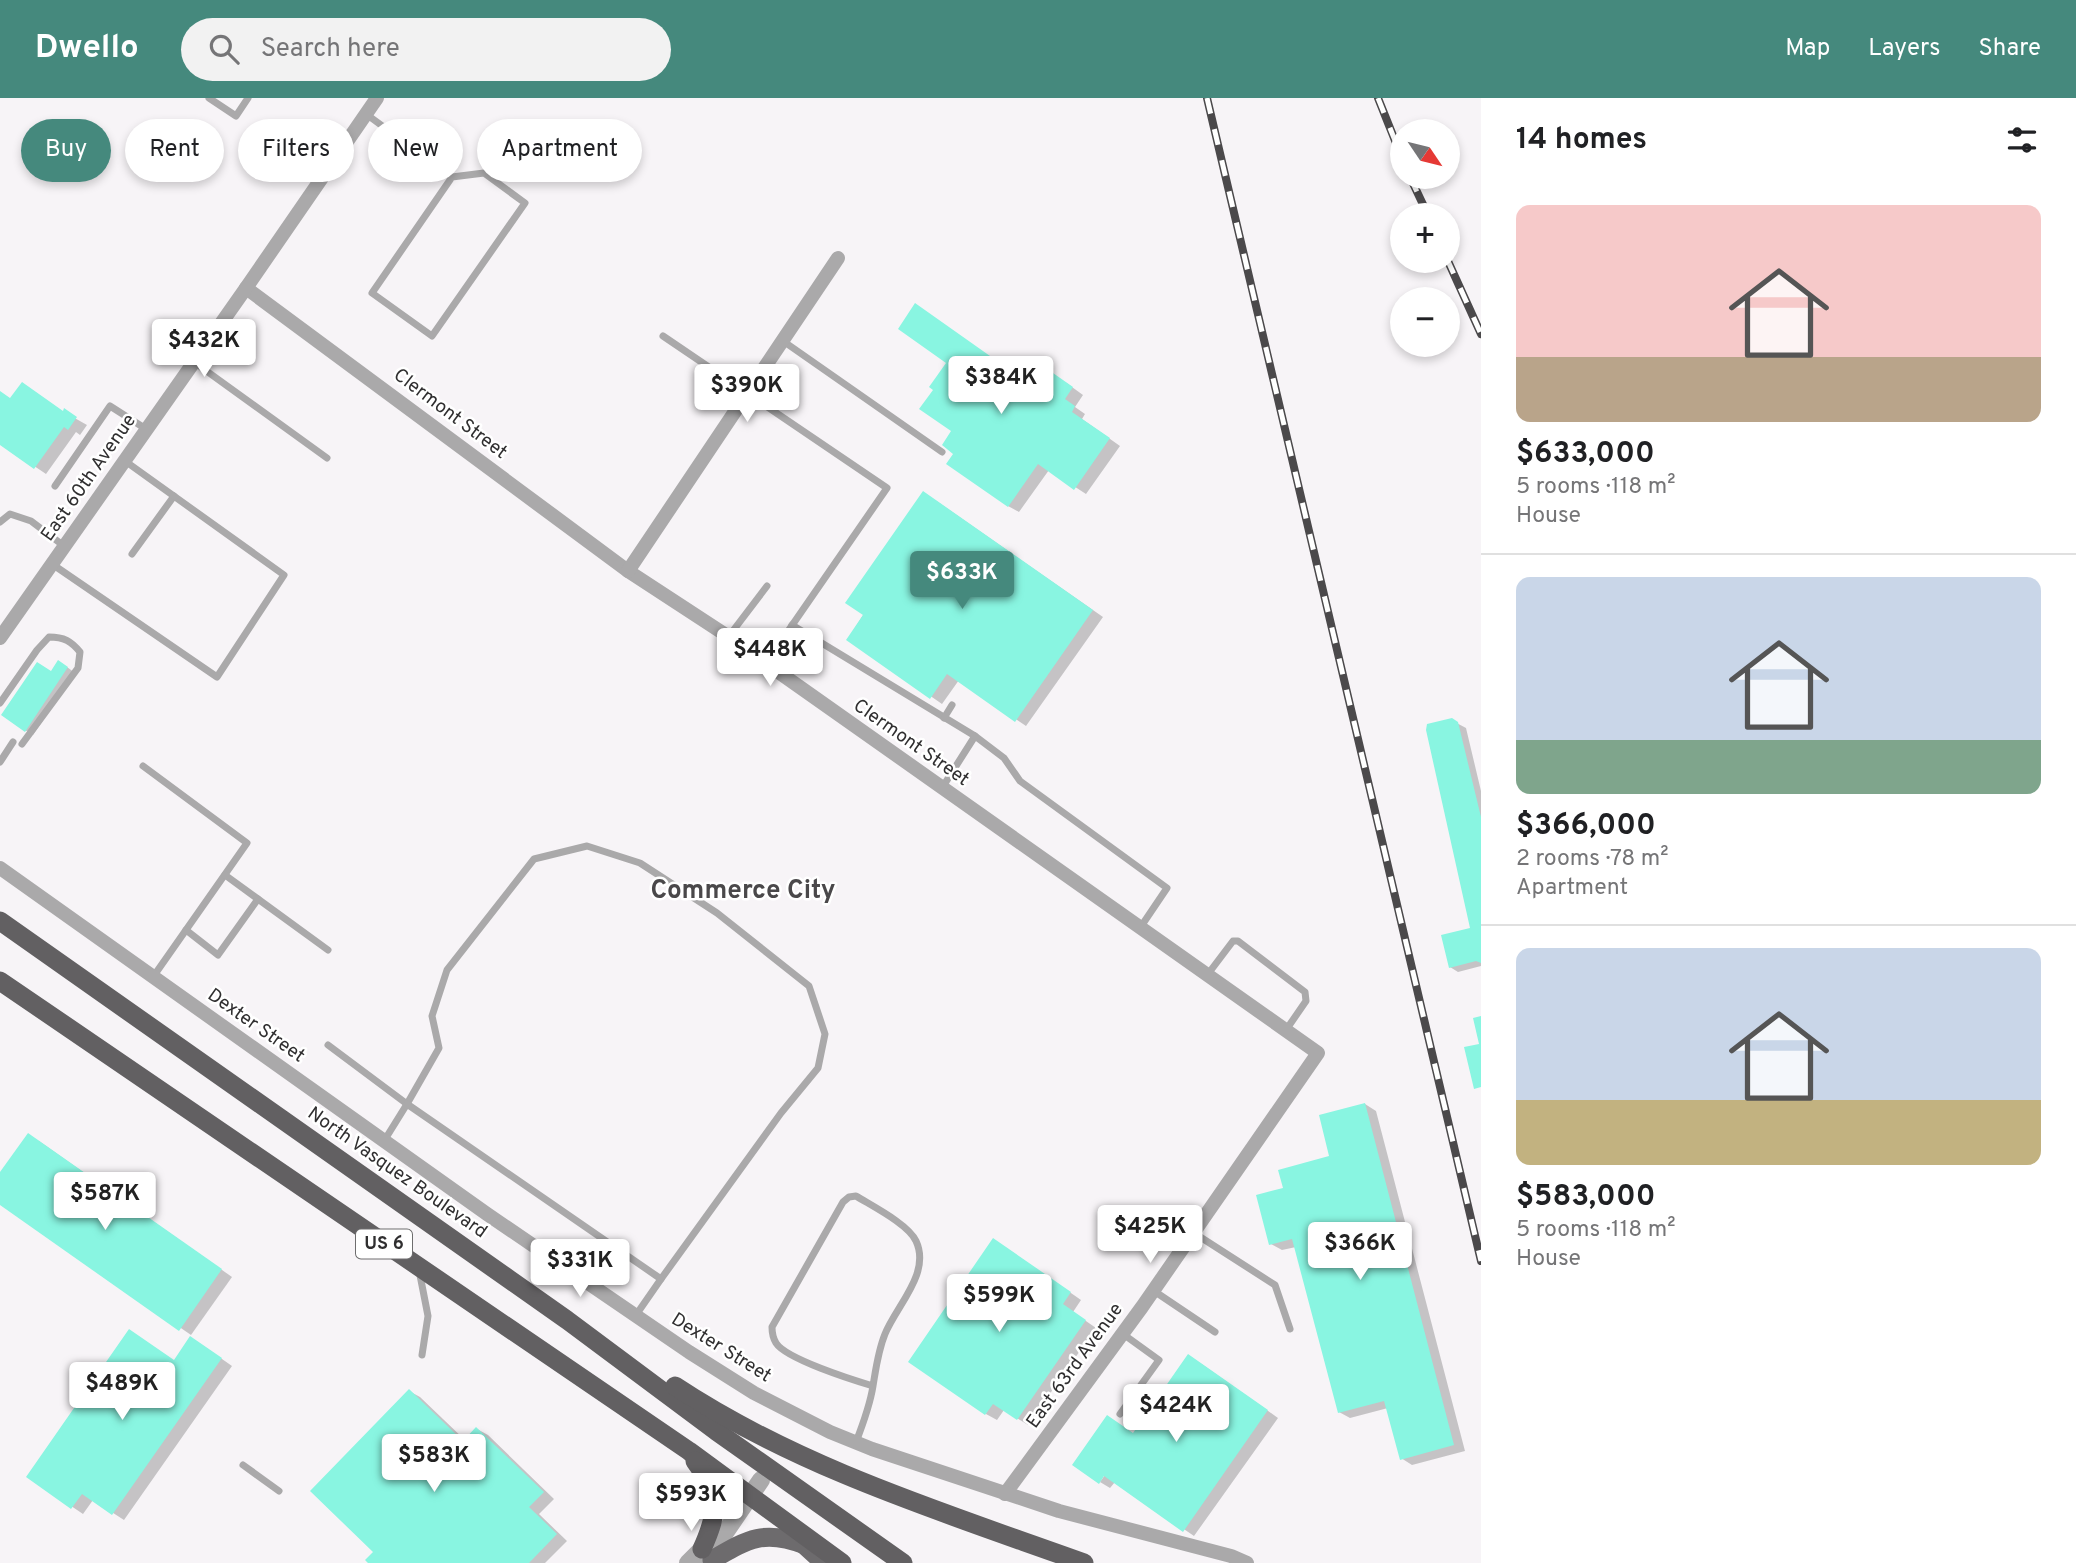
<!DOCTYPE html>
<meta charset="utf-8">
<style>
body{margin:0;font-family:Overpass,sans-serif;background:#f2f2f2;color:#202124;height:100vh;display:flex;flex-direction:column;font-size:26px;white-space:nowrap}
*{box-sizing:border-box;margin:0}
p{font-size:23px;color:#757577}
.icon{flex:none;width:38px;height:38px;fill:none;stroke:currentColor;stroke-width:2;stroke-linecap:round;stroke-linejoin:round}
.map{position:relative;flex:1;overflow:hidden}
.drawer{display:flex;flex-direction:column;background:#fff;width:595px}
.drawer>*{flex:none}
.top-card{position:absolute;left:21px;top:21px;width:665px;height:63px;display:flex;gap:14px}
.needle{width:46px;rotate:125deg}
.fabs{position:absolute;left:1390px;top:21px;display:grid;gap:14px}
.fabs a{display:grid;place-items:center;width:70px;height:70px;border-radius:50%;background:#fff;box-shadow:0 4px 10px #0003;font-size:35px}
.price{position:absolute;translate:-50% -60px;padding:0 16px;border-radius:7px;background:#fff;color:#222;font-size:23px;line-height:46px;filter:drop-shadow(0 2px 4px #0008)}
.price::after{content:'';position:absolute;left:50%;top:42px;width:21px;height:16px;margin-left:-10px;background:inherit;clip-path:polygon(0 0,100% 0,50% 100%)}
.price.current{background:#45897d;color:#fff}
ul{padding:0;list-style:none}
li{display:grid;align-content:center;gap:14px;height:371px;padding:0 35px}
li+li{border-top:2px solid #e0e0e0}
li span{display:grid;place-items:center;height:217px;border-radius:14px;color:#555}
li>.icon{margin-inline-start:auto}
span .icon{width:126px;height:126px;fill:#fffc;stroke-width:1}
li b{font-size:30px}
h2{display:flex;justify-content:space-between;align-items:center;height:84px;padding:0 35px;font-size:30px}
.chip{padding:0 24px;border-radius:32px;background:#fff;box-shadow:0 4px 10px #0003;font-size:24px;line-height:63px}
.chip.current{background:#45897d;color:#fff}
header{display:flex;align-items:center;gap:42px;box-sizing:border-box;height:98px;padding:0 35px;background:#45897d;color:#fff}
header strong{font-size:33px}
nav{display:flex;gap:38px;margin-inline-start:auto;font-size:24px}
.search{width:490px;height:63px;background:#f2f2f2;display:flex;align-items:center;gap:18px;box-sizing:border-box;padding:0 24px;border-radius:38px;color:#757577;font-size:26px}
main{display:flex;flex:1;min-height:0}
.map>svg:first-child{display:block}
.shadow{fill:#0003}
.building{fill:#89f5e1}
.lines{fill:none;stroke-linecap:round;stroke-linejoin:round}
.service{stroke:#aaa9aa;stroke-width:7}
.minor{stroke:#aaa9aa;stroke-width:14}
.tertiary{stroke:#aaa9aa;stroke-width:18}
.primary{stroke:#6d6b6d;stroke-width:19}
.trunk{stroke:#626062;stroke-width:19}
.rail-casing{stroke:#4b494b;stroke-width:8}
.rail{stroke:#fff;stroke-width:5;stroke-dasharray:16;stroke-linecap:butt}
.labels{text-anchor:middle;dominant-baseline:central;stroke-width:5;stroke-linejoin:round;paint-order:stroke}
.shield{fill:#fff;stroke:#6e6d6e;stroke-width:2}
.shield-label{font-size:18px;font-weight:bold;fill:#302f30}
.street-label{font-size:19px;fill:#302f30;stroke:#fff}
.district-label{font-size:26px;font-weight:bold;fill:#4a484a;stroke:#fff}
</style>
<header>
<strong>Dwello</strong>
<div class="search"><svg class="icon" aria-label="search" viewBox="0 0 24 24"><circle cx="10" cy="10" r="6"/><path d="M15 15l6 6"/></svg>Search here</div>
<nav><a>Map</a><a>Layers</a><a>Share</a></nav>
</header>
<main>
<div class="map">
<svg width="1481" height="1465" viewBox="0 0 1481 1465">
<rect width="100%" height="100%" fill="#f7f4f7"/>
<g class="shadow">
<polygon points="1051,282 1065,284 1083,297 1075,309 1085,316 1082,321 1120,348 1086,396 1049,372 1019,414 1008,408 956,355 954,333 1028,285"/>
<polygon points="0,295 12,302 64,314 87,327 80,337 76,334 46,376 0,345"/>
<polygon points="935,402 1103,519 1026,628 959,582 942,606 848,541"/>
<polygon points="67,569 75,575 33,637 25,632 52,575"/>
<polygon points="1451,622 1466,630 1481,693 1481,868 1458,874 1450,869 1472,831"/>
<polygon points="1365,1006 1376,1013 1465,1353 1412,1367 1401,1360 1388,1310 1350,1320 1339,1314 1296,1149 1282,1152 1271,1146 1285,1091 1332,1060"/>
<polygon points="39,1043 232,1179 191,1237 0,1105 0,1077"/>
<polygon points="1005,1149 1081,1202 1073,1214 1096,1230 1028,1327 1004,1312 997,1322 986,1316"/>
<polygon points="202,1247 232,1268 124,1422 93,1402 83,1416 28,1379 175,1264"/>
<polygon points="1200,1265 1278,1320 1194,1438 1115,1384 1110,1390 1100,1384 1134,1336"/>
<polygon points="409,1293 420,1299 466,1343 477,1331 488,1337 554,1401 539,1416 567,1443 545,1465 370,1465 376,1454"/>
</g>
<g class="building">
<polygon points="915,205 1027,284 1036,271 1050,280 1053,275 1073,289 1065,301 1075,308 1072,314 1110,340 1074,392 1038,366 1008,409 946,366 953,356 942,347 951,333 919,311 933,292 929,289 946,265 898,231"/>
<polygon points="22,284 63,313 64,310 77,319 68,332 64,329 34,371 0,347 0,293 10,300"/>
<polygon points="923,393 1093,512 1015,624 947,576 930,601 846,542 863,517 845,505"/>
<polygon points="58,562 68,569 25,634 1,617 37,564 51,573"/>
<polygon points="1452,620 1458,624 1481,719 1481,865 1476,863 1449,870 1441,837 1470,830 1426,632 1427,626"/>
<polygon points="1481,918 1481,989 1474,991 1464,949 1479,946 1473,920"/>
<polygon points="1365,1005 1454,1347 1400,1362 1384,1303 1338,1315 1292,1141 1269,1147 1256,1097 1283,1090 1278,1072 1329,1058 1319,1017"/>
<polygon points="28,1035 222,1171 179,1233 0,1107 0,1074"/>
<polygon points="993,1140 1071,1194 1063,1206 1086,1222 1017,1322 993,1306 985,1317 908,1264"/>
<polygon points="129,1231 174,1262 190,1238 222,1260 112,1417 82,1396 71,1411 26,1379"/>
<polygon points="1188,1256 1268,1312 1183,1434 1104,1378 1099,1386 1072,1367 1107,1317 1133,1335"/>
<polygon points="409,1291 463,1343 476,1329 544,1394 529,1409 557,1436 529,1465 368,1465 365,1462 373,1454 310,1393"/>
</g>
<g class="lines">
<g class="service">
<polyline points="209,0 236,18 248,0"/>
<polyline points="366,16 452,79 372,195 432,238 525,105 484,75 452,79"/>
<polyline points="663,238 887,390 766,565"/>
<polyline points="783,243 942,354"/>
<polyline points="194,264 327,360"/>
<polyline points="55,388 110,308 146,331"/>
<polyline points="0,424 10,416 31,423 64,448"/>
<polyline points="132,456 174,398"/>
<polyline points="52,466 217,579 284,477 125,363"/>
<polyline points="792,527 975,638 942,690"/>
<polyline points="729,538 767,488"/>
<path d="M 0,605 L 37,552 L 49,539 C 64,539 71,543 80,554 L 78,570 L 22,646"/>
<polyline points="944,620 952,607"/>
<polyline points="975,638 1004,660 1020,683 1167,790 1140,830"/>
<polyline points="0,664 13,644"/>
<polyline points="143,668 247,745 153,879"/>
<polyline points="225,777 328,852"/>
<polyline points="186,832 218,857 258,801"/>
<polyline points="1208,876 1233,843 1238,843 1305,894 1306,903 1286,932"/>
<polyline points="328,947 407,1006 439,950 432,918 447,872 534,761 587,748 640,765 717,815 809,888 825,936 818,970 781,1015 661,1181"/>
<polyline points="384,1043 407,1006 661,1181 636,1217"/>
<polyline points="1194,1135 1275,1187 1290,1231"/>
<polyline points="419,1172 428,1218 422,1257"/>
<polyline points="1154,1193 1215,1234"/>
<polyline points="1120,1316 1159,1262 1123,1236"/>
<path d="M 856,1344 C 863,1326 870,1307 873,1288 C 876,1270 878,1253 885,1236 C 897,1207 931,1175 916,1143 C 908,1126 872,1108 856,1098 L 849,1099 L 843,1104 L 772,1229 C 772,1234 773,1240 776,1245 C 786,1261 853,1282 873,1288"/>
<polyline points="243,1367 279,1393"/>
</g>
<g class="minor">
<polyline points="246,190 628,473 729,539 1318,955 1142,1209 1005,1396"/>
<polyline points="628,473 838,160"/>
<polyline points="0,540 246,190 377,0"/>
<polyline points="0,770 487,1116 689,1254 754,1295 830,1334 872,1351 1059,1413 1231,1458 1247,1465"/>
</g>
<g class="tertiary">
<polyline points="688,1465 702,1451 714,1445"/>
<polyline points="708,1465 720,1442 761,1382"/>
</g>
<g class="primary">
<polyline points="800,1443 824,1465"/>
<path d="M 712,1462 C 748,1441 764,1431 805,1447"/>
</g>
<g class="trunk">
<polyline points="0,823 567,1222 716,1333 903,1465"/>
<polyline points="0,883 689,1353 842,1465"/>
<path d="M 675,1288 C 799,1370 945,1415 1084,1465"/>
<path d="M 695,1363 C 720,1397 719,1413 702,1451"/>
</g>
<defs>
<g id="rail">
<polyline points="1207,0 1481,1163"/>
<polyline points="1378,0 1402,60"/>
<polyline points="1410,79 1428,117"/>
<polyline points="1447,161 1481,236"/>
</g>
</defs>
<use href="#rail" class="rail-casing"/>
<use href="#rail" class="rail"/>
</g>
<g class="labels">
<rect class="shield" x="356" y="1131.5" width="56" height="29" rx="5"/>
<g class="shield-label">
<text x="384" y="1146">US 6</text>
</g>
<g class="street-label">
<text transform="translate(450 316) rotate(37)">Clermont Street</text>
<text transform="translate(89 380) rotate(-55)">East 60th Avenue</text>
<text transform="translate(911 645) rotate(35)">Clermont Street</text>
<text transform="translate(256 928) rotate(35)">Dexter Street</text>
<text transform="translate(397 1075) rotate(35)">North Vasquez Boulevard</text>
<text transform="translate(721 1250) rotate(32)">Dexter Street</text>
<text transform="translate(1075 1268) rotate(-54)">East 63rd Avenue</text>
</g>
<g class="district-label">
<text x="743" y="793">Commerce City</text>
</g>
</g>
</svg>
<div class="fabs">
<a><svg class="needle" viewBox="-14 -14 28 28"><path d="M0-13l5 13h-10z" fill="#e53935"/><path d="M0 13l5-13h-10z" fill="#757577"/></svg></a>
<a>+</a>
<a>−</a>
</div>
<b class="price" style="left:204px;top:281px">$432K</b>
<b class="price" style="left:1001px;top:318px">$384K</b>
<b class="price" style="left:747px;top:326px">$390K</b>
<b class="price current" style="left:962px;top:513px">$633K</b>
<b class="price" style="left:770px;top:590px">$448K</b>
<b class="price" style="left:105px;top:1134px">$587K</b>
<b class="price" style="left:1150px;top:1167px">$425K</b>
<b class="price" style="left:1360px;top:1184px">$366K</b>
<b class="price" style="left:580px;top:1201px">$331K</b>
<b class="price" style="left:999px;top:1236px">$599K</b>
<b class="price" style="left:122px;top:1324px">$489K</b>
<b class="price" style="left:1176px;top:1346px">$424K</b>
<b class="price" style="left:434px;top:1396px">$583K</b>
<b class="price" style="left:691px;top:1435px">$593K</b>
<div class="top-card">
<a class="chip current">Buy</a>
<a class="chip">Rent</a>
<a class="chip">Filters</a>
<a class="chip">New</a>
<a class="chip">Apartment</a>
</div>
</div>
<section class="drawer">
<h2>14 homes<svg class="icon" aria-label="filters" viewBox="0 0 24 24"><path d="M4 7h16M4 17h16"/><circle cx="9" cy="7" r="2"/><circle cx="15" cy="17" r="2"/></svg></h2>
<ul>
<li><span style="background:linear-gradient(#f6c9c9 70%,#b9a48a 0)"><svg class="icon" aria-label="home" viewBox="0 0 24 24"><path d="M3 11l9-7 9 7M6 9v11h12V9"/></svg></span><div><b>$633,000</b><p>5 rooms · 118 m²</p><p>House</p></div></li>
<li><span style="background:linear-gradient(#c9d6e8 75%,#7fa58c 0)"><svg class="icon" aria-label="home" viewBox="0 0 24 24"><path d="M3 11l9-7 9 7M6 9v11h12V9"/></svg></span><div><b>$366,000</b><p>2 rooms · 78 m²</p><p>Apartment</p></div></li>
<li><span style="background:linear-gradient(#c9d6e8 70%,#c2b280 0)"><svg class="icon" aria-label="home" viewBox="0 0 24 24"><path d="M3 11l9-7 9 7M6 9v11h12V9"/></svg></span><div><b>$583,000</b><p>5 rooms · 118 m²</p><p>House</p></div></li>
</ul>
</section>
</main>
